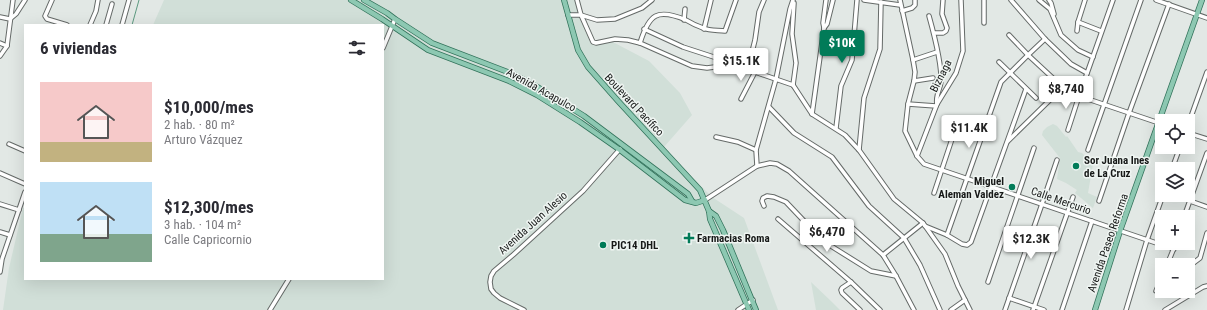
<!DOCTYPE html>
<html lang="es">
<meta charset="utf-8">
<style>
body{margin:0;font-family:"Roboto Condensed",sans-serif;background:#f7f7f7;color:#2b2b33;height:100vh;display:flex;flex-direction:column;font-size:15px;white-space:nowrap}
*{box-sizing:border-box;margin:0}
p{font-size:13px;color:#7c7c81}
.icon{flex:none;width:22px;height:22px;fill:none;stroke:currentColor;stroke-width:2;stroke-linecap:round;stroke-linejoin:round}
.map{position:relative;flex:1;overflow:hidden}
.details{position:absolute;left:24px;top:24px;width:360px;height:256px;display:flex;flex-direction:column;background:#fff;border-radius:0px;box-shadow:0 4px 16px #0002}
.details>*{flex:none}
.fabs{position:absolute;left:1155px;top:114px;display:grid;gap:8px}
.fabs a{display:grid;place-items:center;width:40px;height:40px;border-radius:0px;background:#fff;box-shadow:0 4px 16px #0002;font-size:20px}
.price{position:absolute;translate:-50% -34px;padding:0 9px;border-radius:4px;background:#fff;color:#222;font-size:13px;line-height:26px;filter:drop-shadow(0 1px 2px #0008)}
.price::after{content:'';position:absolute;left:50%;top:24px;width:12px;height:9px;margin-left:-6px;background:inherit;clip-path:polygon(0 0,100% 0,50% 100%)}
.price.current{background:#017b58;color:#fff}
ul{padding:0;list-style:none}
li{display:flex;align-items:center;gap:12px;height:100px;padding:0 16px}
li span{display:grid;place-items:center;flex:none;width:112px;height:80px;border-radius:0px;color:#555}
li>.icon{margin-inline-start:auto}
span .icon{width:48px;height:48px;fill:#fffc;stroke-width:1}
li b{font-size:17px}
h2{display:flex;justify-content:space-between;align-items:center;height:48px;padding:0 16px;font-size:17px}
.map>svg:first-child{display:block}
.built{fill:#d1dfd8}
.lines{fill:none;stroke-linecap:round;stroke-linejoin:round}
.stream{stroke:#5c9a80;stroke-width:1}
.minor-casing{stroke:#656a68;stroke-width:5.5}
.major-casing{stroke:#32735b;stroke-width:6}
.minor{stroke:#fff;stroke-width:3.5}
.major{stroke:#8dc8b2;stroke-width:4.5}
.poi-dot{fill:#017b58;stroke:#eff5f2;stroke-width:1.5}
.labels{text-anchor:middle;dominant-baseline:central;stroke-width:3;stroke-linejoin:round;paint-order:stroke}
.street-label{font-size:11px;fill:#171918;stroke:#eff5f2}
.poi-label{font-size:11px;font-weight:bold;fill:#171918;stroke:#eff5f2;text-anchor:start}
</style>
<div class="map">
<svg width="1207" height="310" viewBox="0 0 1207 310">
<rect width="100%" height="100%" fill="#e2e8e5"/>
<g class="built">
<polygon points="164,0 577,0 592,40 598,44 611,41 649,61 680,93 692,115 664,147 668,153 712,197 744,218 778,310 3,310 9,268 23,208 25,208 25,279 383,279 383,25 153,25"/>
<polygon points="1053,124 1057,126 1066,137 1067,136 1078,152 1082,153 1087,158 1088,161 1093,164 1088,193 1097,197 1093,208 1075,193 1077,190 1066,183 1057,179 1060,158 1042,135 1043,131 1047,127"/>
<polygon points="811,282 832,302 840,310 816,310"/>
</g>
<g class="lines">
<polyline class="stream" points="132,25 139,0"/>
<defs>
<g id="minor">
<polyline points="52,0 45,16 47,19 67,25"/>
<polyline points="577,0 581,15 593,42 596,43 615,39 628,40 640,43 692,66 707,68 722,66 726,61 683,47 644,29"/>
<polyline points="764,0 759,12 755,40 748,68 755,72 793,85"/>
<polyline points="864,0 900,5"/>
<polyline points="900,0 913,60 915,72 914,81 908,104 905,131 917,156 924,164 1174,249"/>
<polyline points="1011,0 1045,39 1071,64 1087,73"/>
<polyline points="1039,0 1050,9 1061,35 1078,50 1093,57"/>
<polyline points="1049,0 1051,3 1054,14"/>
<polyline points="1156,0 1207,18"/>
<polyline points="902,11 912,8 915,5 915,0"/>
<polyline points="568,15 581,15 597,20 615,19 642,8 652,0"/>
<path d="M 929,16 C 934,34 942,64 941,82 C 940,90 935,96 937,104"/>
<polyline points="0,17 10,19 16,14 25,0"/>
<polyline points="684,20 685,9"/>
<polyline points="1078,22 1101,31"/>
<polyline points="984,23 984,0"/>
<polyline points="90,25 96,11 98,0"/>
<polyline points="106,25 112,4"/>
<polyline points="122,25 129,0"/>
<polyline points="824,28 827,24 833,0"/>
<polyline points="704,29 711,0"/>
<polyline points="1077,31 1078,22 1085,0"/>
<polyline points="934,33 943,33 946,31 947,28 942,14 943,0"/>
<polyline points="1009,35 1028,55 1056,81 1061,92"/>
<polyline points="0,43 7,46"/>
<path d="M 640,43 C 649,14 657,8 686,20 C 691,23 697,26 703,28 C 710,31 718,30 725,31 L 736,0"/>
<polyline points="383,48 395,19"/>
<polyline points="0,56 7,46 13,0"/>
<polyline points="913,60 937,52"/>
<polyline points="999,62 1036,98"/>
<polyline points="914,81 933,78"/>
<polyline points="793,85 812,114 845,135 859,150 894,199 923,223 945,254 958,286 970,310"/>
<polyline points="793,85 796,63 792,34 794,3"/>
<polyline points="741,99 755,72"/>
<polyline points="908,104 936,106"/>
<polyline points="769,107 794,133 832,157 869,206 904,238 920,265 940,310"/>
<polyline points="812,114 824,28 823,23 826,0"/>
<polyline points="1188,125 1207,72"/>
<polyline points="836,128 841,86 852,60 857,0"/>
<polyline points="1068,130 1079,96 1113,0"/>
<polyline points="1188,133 1207,139"/>
<polyline points="716,137 738,142 756,150"/>
<polyline points="1008,141 1055,95 1061,92 1079,96 1162,124"/>
<polyline points="9,144 25,151"/>
<polyline points="859,150 864,98 880,49 881,2"/>
<polyline points="1088,150 1141,0"/>
<polyline points="917,156 937,104 956,73 963,51 961,0"/>
<polyline points="757,166 756,150 776,79 790,9 793,0"/>
<polyline points="1172,169 1180,147"/>
<polyline points="0,173 25,184"/>
<polyline points="934,193 956,127"/>
<polyline points="705,200 757,166 770,163 777,164 789,171 883,255 896,276 914,310"/>
<polyline points="1099,201 1129,113 1169,4"/>
<polyline points="1190,201 1207,207"/>
<polyline points="0,204 19,210"/>
<polyline points="764,206 762,201 763,198 767,196 774,197 786,202 823,241 871,271 896,276"/>
<polyline points="1184,217 1207,153"/>
<polyline points="778,219 851,282 880,310"/>
<polyline points="925,226 947,235 962,244 967,245 971,242 1026,89"/>
<polyline points="0,232 10,235"/>
<polyline points="947,235 1001,82 1028,55 1045,39"/>
<polyline points="883,255 923,223"/>
<polyline points="1167,265 1176,243"/>
<polyline points="1188,267 1200,258 1207,233"/>
<polyline points="0,272 2,259 25,192"/>
<polyline points="851,282 842,288 841,290 842,293 860,310"/>
<polyline points="988,282 1034,148"/>
<polyline points="1156,291 1162,277"/>
<polyline points="1009,298 1044,310"/>
<polyline points="270,310 289,279"/>
<polyline points="524,310 500,298 494,293 491,289 490,282 491,276 494,271 513,255 583,191 620,149"/>
<polyline points="738,310 753,300"/>
<polyline points="951,310 965,300"/>
<polyline points="1005,310 1042,204 1057,160"/>
<polyline points="1033,310 1073,197"/>
<polyline points="1062,310 1092,221"/>
<polyline points="1126,310 1147,240 1163,195"/>
<polyline points="1165,310 1203,287 1207,286"/>
</g>
<g id="major">
<polyline points="351,0 382,19 428,50 509,81 537,95 580,122 620,150 685,200 696,203 705,200"/>
<polyline points="364,0 387,13 395,19 432,43 513,74 539,88 584,116 688,194 692,201"/>
<polyline points="564,0 578,50 588,67 618,101 700,190 709,211 710,219 749,310"/>
<polyline points="709,211 716,216 723,230 756,310"/>
<polyline points="1095,310 1120,231 1202,0"/>
</g>
</defs>
<use href="#minor" class="minor-casing"/>
<use href="#major" class="major-casing"/>
<use href="#minor" class="minor"/>
<use href="#major" class="major"/>
</g>
<g class="poi-dot">
<circle cx="1076" cy="166" r="4"/>
<circle cx="1012" cy="187" r="4"/>
<path d="M687 232h4v4h4v4h-4v4h-4v-4h-4v-4h4z"/>
<circle cx="603" cy="245" r="4"/>
</g>
<g class="labels">
<g class="street-label">
<text transform="translate(941 76) rotate(-63)">Biznaga</text>
<text transform="translate(541 90) rotate(29)">Avenida Acapulco</text>
<text transform="translate(634 105) rotate(47)">Boulevard Pacífico</text>
<text transform="translate(1061 201) rotate(19)">Calle Mercurio</text>
<text transform="translate(533 223) rotate(-42)">Avenida Juan Alesio</text>
<text transform="translate(1108 243) rotate(-71)">Avenida Paseo Reforma</text>
</g>
<g class="poi-label">
<text x="1084" y="160">Sor Juana Ines<tspan x="1084" dy="13">de La Cruz</tspan></text>
<text x="1004" y="181" text-anchor="end">Miguel<tspan x="1004" dy="13">Aleman Valdez</tspan></text>
<text x="697" y="238">Farmacias Roma</text>
<text x="611" y="245">PIC14 DHL</text>
</g>
</g>
</svg>
<div class="fabs">
<a><svg class="icon" aria-label="locate" viewBox="0 0 24 24"><circle cx="12" cy="12" r="6"/><path d="M12 2v4M12 18v4M2 12h4M18 12h4"/></svg></a>
<a><svg class="icon" aria-label="layers" viewBox="0 0 24 24"><path d="M12 4l9 5-9 5-9-5zM3 14l9 5 9-5"/></svg></a>
<a>+</a>
<a>−</a>
</div>
<b class="price current" style="left:842px;top:64px">$10K</b>
<b class="price" style="left:741px;top:82px">$15.1K</b>
<b class="price" style="left:1066px;top:110px">$8,740</b>
<b class="price" style="left:969px;top:149px">$11.4K</b>
<b class="price" style="left:827px;top:253px">$6,470</b>
<b class="price" style="left:1031px;top:260px">$12.3K</b>
<section class="details">
<h2>6 viviendas<svg class="icon" aria-label="filters" viewBox="0 0 24 24"><path d="M4 7h16M4 17h16"/><circle cx="9" cy="7" r="2"/><circle cx="15" cy="17" r="2"/></svg></h2>
<ul>
<li><span style="background:linear-gradient(#f6c9c9 75%,#c2b280 0)"><svg class="icon" aria-label="home" viewBox="0 0 24 24"><path d="M3 11l9-7 9 7M6 9v11h12V9"/></svg></span><div><b>$10,000/mes</b><p>2 hab. · 80 m²</p><p>Arturo Vázquez</p></div></li>
<li><span style="background:linear-gradient(#bfe0f5 65%,#7fa58c 0)"><svg class="icon" aria-label="home" viewBox="0 0 24 24"><path d="M3 11l9-7 9 7M6 9v11h12V9"/></svg></span><div><b>$12,300/mes</b><p>3 hab. · 104 m²</p><p>Calle Capricornio</p></div></li>
</ul>
</section>
</div>
